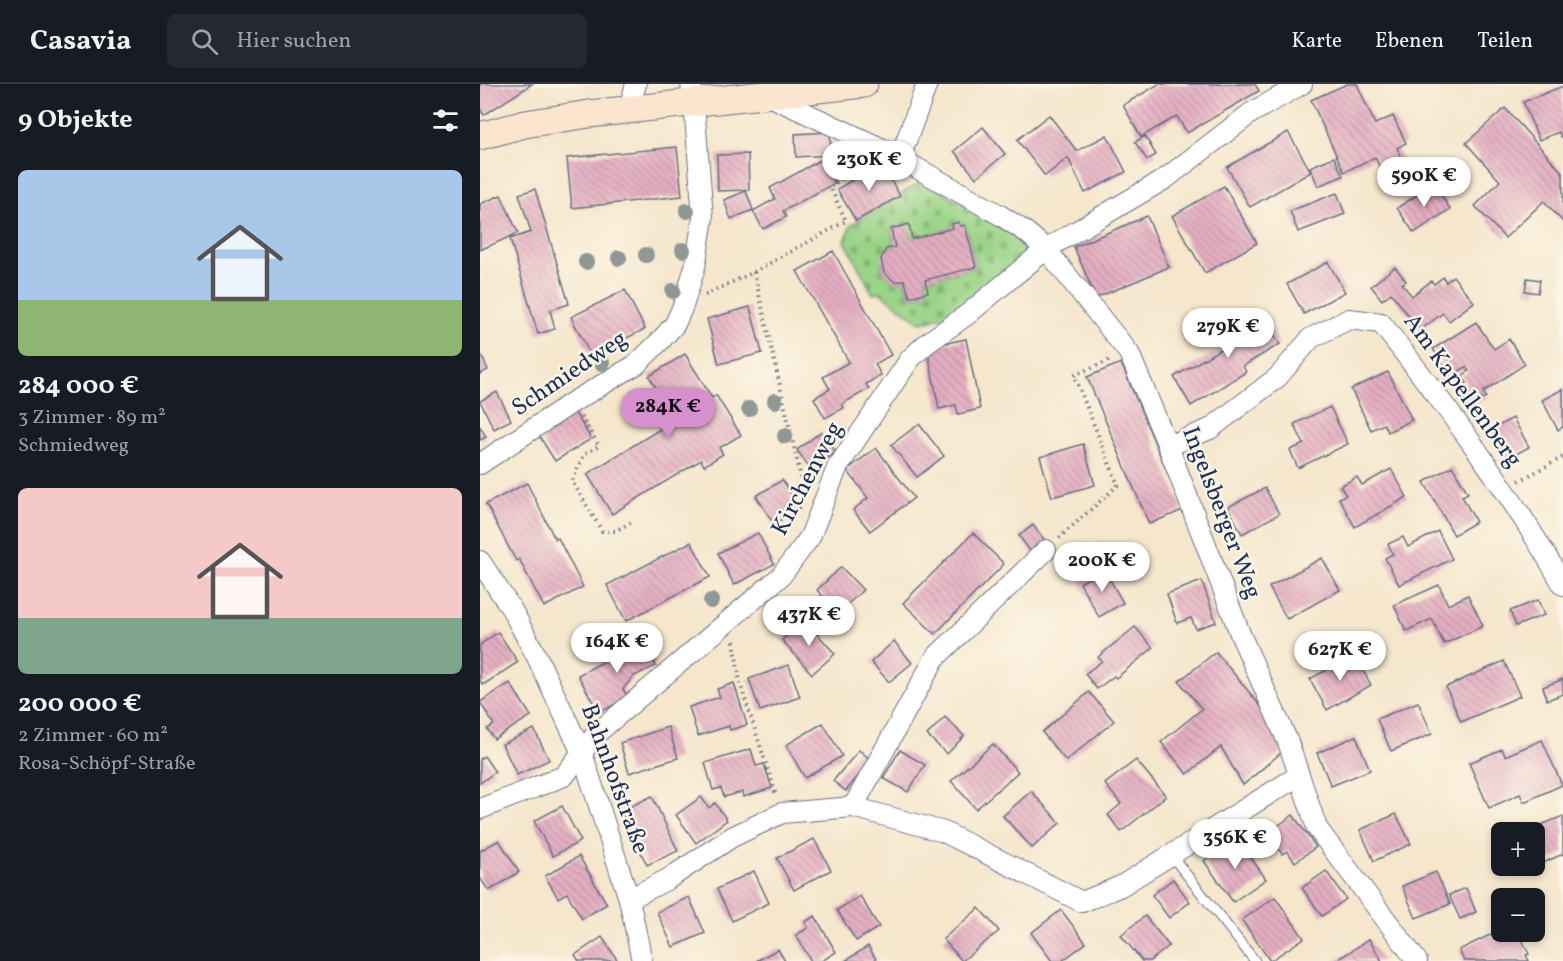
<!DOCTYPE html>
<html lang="de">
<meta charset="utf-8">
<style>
body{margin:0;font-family:Vollkorn,serif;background:#242831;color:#f1f3f6;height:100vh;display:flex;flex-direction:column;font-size:22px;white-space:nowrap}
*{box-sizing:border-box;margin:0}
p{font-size:20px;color:#9ea1a6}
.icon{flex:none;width:33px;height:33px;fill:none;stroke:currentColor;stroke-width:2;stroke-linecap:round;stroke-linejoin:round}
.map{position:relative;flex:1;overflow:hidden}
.panel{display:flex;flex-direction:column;background:#171b24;width:480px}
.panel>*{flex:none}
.buttons{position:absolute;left:1011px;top:738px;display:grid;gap:12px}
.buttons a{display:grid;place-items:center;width:54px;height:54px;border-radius:9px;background:#171b24;box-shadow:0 3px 9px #0003;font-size:30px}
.price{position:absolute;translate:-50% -51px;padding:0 14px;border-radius:21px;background:#fff;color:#222;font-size:20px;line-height:39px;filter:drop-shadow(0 2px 3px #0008)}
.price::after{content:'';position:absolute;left:50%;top:36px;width:18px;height:14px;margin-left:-9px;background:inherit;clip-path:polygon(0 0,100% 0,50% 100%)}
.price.active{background:#d690ce;color:#111}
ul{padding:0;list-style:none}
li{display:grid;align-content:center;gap:12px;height:318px;padding:0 18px}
li span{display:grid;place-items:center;height:186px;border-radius:9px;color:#555}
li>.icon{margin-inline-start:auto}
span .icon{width:108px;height:108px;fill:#fffc;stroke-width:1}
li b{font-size:26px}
h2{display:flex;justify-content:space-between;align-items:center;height:72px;padding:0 18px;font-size:26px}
header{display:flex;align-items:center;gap:36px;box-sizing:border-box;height:84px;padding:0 30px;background:#171b24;border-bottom:2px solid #363941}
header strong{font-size:28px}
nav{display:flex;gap:33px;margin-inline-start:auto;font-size:21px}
.search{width:420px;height:54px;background:#242831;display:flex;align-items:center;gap:15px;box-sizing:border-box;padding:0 21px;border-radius:9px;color:#9ea1a6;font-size:22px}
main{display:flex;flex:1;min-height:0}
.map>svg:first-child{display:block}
.cemetery{fill:url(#cemetery-stones);stroke:#5a8272;stroke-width:1.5;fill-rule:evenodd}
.building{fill:url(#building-back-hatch)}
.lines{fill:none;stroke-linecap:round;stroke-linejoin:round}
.lane-casing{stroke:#676f84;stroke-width:11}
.street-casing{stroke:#676f84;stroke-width:22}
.secondary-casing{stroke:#676f84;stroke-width:29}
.path{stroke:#676f84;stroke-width:4;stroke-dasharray:1.5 4.5;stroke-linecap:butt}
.lane{stroke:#fff;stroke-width:9}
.street{stroke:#fff;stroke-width:20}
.secondary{stroke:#fce5cf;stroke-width:27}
.tree{fill:#8f9895}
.labels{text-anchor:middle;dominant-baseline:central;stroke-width:5;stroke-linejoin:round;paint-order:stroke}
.street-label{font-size:24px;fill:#1b2f5e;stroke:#fcf5e5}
</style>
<header>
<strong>Casavia</strong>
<div class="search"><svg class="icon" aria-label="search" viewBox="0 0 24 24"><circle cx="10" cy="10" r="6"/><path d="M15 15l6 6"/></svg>Hier suchen</div>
<nav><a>Karte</a><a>Ebenen</a><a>Teilen</a></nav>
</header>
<main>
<section class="panel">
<h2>9 Objekte<svg class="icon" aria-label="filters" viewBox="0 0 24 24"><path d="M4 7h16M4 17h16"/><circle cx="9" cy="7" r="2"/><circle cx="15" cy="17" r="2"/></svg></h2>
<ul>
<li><span style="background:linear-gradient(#a9c7e8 70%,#8fb573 0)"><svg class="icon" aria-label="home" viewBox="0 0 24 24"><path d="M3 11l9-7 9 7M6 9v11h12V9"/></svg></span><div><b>284 000 €</b><p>3 Zimmer · 89 m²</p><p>Schmiedweg</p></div></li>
<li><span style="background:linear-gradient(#f6c9c9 70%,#7fa58c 0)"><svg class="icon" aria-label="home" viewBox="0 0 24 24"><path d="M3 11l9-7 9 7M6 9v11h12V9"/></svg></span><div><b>200 000 €</b><p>2 Zimmer · 60 m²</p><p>Rosa-Schöpf-Straße</p></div></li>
</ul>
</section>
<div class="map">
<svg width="1083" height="877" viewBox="0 0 1083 877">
<defs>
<pattern id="cemetery-stones" width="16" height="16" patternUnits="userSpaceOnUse" patternTransform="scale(1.5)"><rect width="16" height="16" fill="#9ad487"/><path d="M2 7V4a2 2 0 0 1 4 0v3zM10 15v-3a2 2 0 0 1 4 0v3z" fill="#84b677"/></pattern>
<pattern id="building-back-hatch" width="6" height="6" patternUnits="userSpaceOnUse" patternTransform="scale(1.5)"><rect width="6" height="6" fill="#e5afc2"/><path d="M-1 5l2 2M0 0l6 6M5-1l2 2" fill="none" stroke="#b98fa1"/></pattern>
</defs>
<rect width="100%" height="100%" fill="#fcf5e5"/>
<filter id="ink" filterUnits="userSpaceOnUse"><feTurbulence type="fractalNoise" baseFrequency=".0167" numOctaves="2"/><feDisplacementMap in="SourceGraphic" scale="12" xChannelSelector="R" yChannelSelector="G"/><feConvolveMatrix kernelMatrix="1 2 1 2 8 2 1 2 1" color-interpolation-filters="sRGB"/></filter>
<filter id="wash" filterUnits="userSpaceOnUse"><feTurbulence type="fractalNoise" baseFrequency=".008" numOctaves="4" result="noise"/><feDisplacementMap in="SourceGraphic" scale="24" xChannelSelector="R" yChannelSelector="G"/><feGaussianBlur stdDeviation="1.35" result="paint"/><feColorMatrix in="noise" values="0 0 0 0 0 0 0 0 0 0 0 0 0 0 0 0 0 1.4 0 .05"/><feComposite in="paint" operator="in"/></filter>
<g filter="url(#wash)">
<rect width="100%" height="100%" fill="#f5e6cc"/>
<path class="cemetery" d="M 444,96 L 537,153 L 545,163 L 545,173 C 513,199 482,233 440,238 L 399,208 L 393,210 L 365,157 L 371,141 ZM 472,140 L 485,141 L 496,183 L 445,196 L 447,208 L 430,213 L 424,196 L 415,198 C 402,187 398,181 406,165 L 415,163 L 411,145 L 428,141 L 432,155 L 473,144 Z"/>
<g id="blocks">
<g class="building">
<polygon points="0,0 52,0 4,31 0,25"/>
<polygon points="679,0 775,0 779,7 707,49 697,32 661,53 643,21"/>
<polygon points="867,0 877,0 895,40 913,32 926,59 917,64 923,79 902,89 895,73 864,88 831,16"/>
<polygon points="1083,2 1083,52 1081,53 1079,48 1059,56 1043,18"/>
<polygon points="1025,24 1083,89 1083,138 1064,117 1025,154 995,122 1020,97 986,59"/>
<polygon points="569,31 597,67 627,51 646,88 605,109 588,74 565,92 537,56"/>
<polygon points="503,43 525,70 496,94 474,67"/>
<polygon points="350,48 351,71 316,73 315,50"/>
<polygon points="808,48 831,88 770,123 747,83"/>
<polygon points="665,52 676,71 667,76 655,58"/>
<polygon points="197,63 202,112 92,124 87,74"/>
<polygon points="268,70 269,106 238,107 237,71"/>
<polygon points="854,73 863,92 838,102 830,83"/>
<polygon points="342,75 355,99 303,127 306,133 283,145 273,127 295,115 290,104"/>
<polygon points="401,79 420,112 376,137 357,105"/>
<polygon points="954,100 970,125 934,149 917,124"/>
<polygon points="744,102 777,159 725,189 692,132"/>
<polygon points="55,105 89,220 70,226 75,245 58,250 30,155 51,148 39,110"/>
<polygon points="266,107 273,126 251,135 244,116"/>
<polygon points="857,109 865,130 818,148 810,127"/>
<polygon points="21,111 38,149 0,166 0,120"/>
<polygon points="667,132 689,183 616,214 594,163"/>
<polygon points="479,138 480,142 485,141 496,183 445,196 448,208 430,213 424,196 415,198 404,189 401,175 406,165 415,163 411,145 429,140 432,155 473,144 472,140"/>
<polygon points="353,167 411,271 395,280 401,291 386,300 389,305 362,320 364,324 345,334 334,314 350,305 343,293 369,278 317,187"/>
<polygon points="848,178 865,208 824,230 807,200"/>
<polygon points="915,183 926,197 922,200 932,212 951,197 954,200 963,193 966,198 973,192 994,218 969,237 963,229 940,246 911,209 902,216 891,202"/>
<polygon points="1047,194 1060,196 1058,209 1045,207"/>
<polygon points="145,206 165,245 111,272 91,233"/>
<polygon points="270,223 282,269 239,280 227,235"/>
<polygon points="780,228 800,260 763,282 766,288 711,322 694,293 749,260 743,251"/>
<polygon points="996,238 1014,265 1029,255 1045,280 1003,308 1006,313 992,321 980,303 987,299 982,292 989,287 986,283 971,292 953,265"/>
<polygon points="486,255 500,325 478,330 476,321 459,325 447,263"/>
<polygon points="0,268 8,286 0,290"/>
<polygon points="205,270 232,314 236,311 261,351 239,364 243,370 224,382 221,376 132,430 107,390 195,336 169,292"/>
<polygon points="641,279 703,426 669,440 607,293"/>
<polygon points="908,288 932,336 908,348 904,340 891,346 871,305"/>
<polygon points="1083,305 1083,343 1078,346 1062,316"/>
<polygon points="17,308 31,336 14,345 0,317"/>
<polygon points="850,323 868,360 818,384 810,366 824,360 814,340"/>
<polygon points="94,327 111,355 75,377 58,350"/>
<polygon points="1033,334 1049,363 1027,375 1011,346"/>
<polygon points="439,340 464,372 437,393 411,361"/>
<polygon points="0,342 6,353 0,356"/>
<polygon points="341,348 356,368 331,386 317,366"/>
<polygon points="603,360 615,401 572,413 560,373"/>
<polygon points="396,364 434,414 390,447 373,426 388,414 367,386"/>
<polygon points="972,382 988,409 982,412 996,438 974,451 944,398"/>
<polygon points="911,385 927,413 875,443 859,414 866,411 860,402 877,393 882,401"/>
<polygon points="302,396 320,424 294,440 276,412"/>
<polygon points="47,399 75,455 78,454 103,503 64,523 39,475 36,477 6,420"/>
<polygon points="785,404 799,430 762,450 748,423"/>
<polygon points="553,441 567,459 553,471 539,452"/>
<polygon points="958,447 972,475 919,501 905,474 913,470 908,460 923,453 928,463"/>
<polygon points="278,449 294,480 254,501 238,469"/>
<polygon points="493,449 524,480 455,550 423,519"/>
<polygon points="211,458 230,493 146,537 127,501"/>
<polygon points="842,474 860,506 807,535 789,503"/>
<polygon points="361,483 383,506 358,529 337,506"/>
<polygon points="624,485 643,519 619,533 600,499"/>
<polygon points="722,497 736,538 716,545 711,534 697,539 687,510"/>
<polygon points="959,501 968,521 988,511 1003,542 964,560 952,535 926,547 914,521"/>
<polygon points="1058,516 1064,531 1036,542 1030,527"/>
<polygon points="325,536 355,570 332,590 302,556"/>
<polygon points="655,543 673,564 636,594 634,592 617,605 605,590 622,577 618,573"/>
<polygon points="18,548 38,578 3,601 0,597 0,561"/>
<polygon points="160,550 176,582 154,592 143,605 148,613 119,629 98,591 142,568 139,560"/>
<polygon points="414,557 432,579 409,598 391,578"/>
<polygon points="736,568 782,624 803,667 763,701 741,663 707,690 681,658 722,625 699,597"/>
<polygon points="874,571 891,601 847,626 830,595"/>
<polygon points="1024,577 1040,612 981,638 966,603"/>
<polygon points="309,581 320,613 280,627 269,595"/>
<polygon points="1083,595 1083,610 1067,616 1063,603"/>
<polygon points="30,599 51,632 14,655 7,645 14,641 0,618"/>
<polygon points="254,599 267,641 250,646 249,642 218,652 209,623 240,613 237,605"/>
<polygon points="609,608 634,637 586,677 562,648"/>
<polygon points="938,618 952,650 911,667 897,635"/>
<polygon points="465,633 484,652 467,670 447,651"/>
<polygon points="343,639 362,672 325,694 306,661"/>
<polygon points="188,643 198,674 149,689 140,659"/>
<polygon points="54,645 69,676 37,691 22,660"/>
<polygon points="876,652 890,686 851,702 837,669"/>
<polygon points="1062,656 1082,701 1044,718 1040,710 1009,724 989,679 1022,665 1025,672"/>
<polygon points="513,660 538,688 496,725 471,697"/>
<polygon points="271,665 276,682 284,680 292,704 263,713 262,708 244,713 241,704 233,706 225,679"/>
<polygon points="379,666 391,676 366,707 353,697"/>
<polygon points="420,666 445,681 428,708 403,694"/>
<polygon points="4,672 15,688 0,699 0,675"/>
<polygon points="656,676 686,712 641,748 628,731 641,720 625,700"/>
<polygon points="551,707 580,739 552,764 523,732"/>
<polygon points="172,712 198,767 167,781 141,727"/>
<polygon points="221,713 229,724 235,719 247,736 216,759 196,731"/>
<polygon points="82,722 101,757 73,772 54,737"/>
<polygon points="916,730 931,760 894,777 880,746"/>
<polygon points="813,731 836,763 815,778 807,767 802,770 788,749"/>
<polygon points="1083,732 1083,770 1056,782 1054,748 1044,748"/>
<polygon points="757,754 786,795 753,818 724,777"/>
<polygon points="334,755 351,786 314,806 297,774"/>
<polygon points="19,756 39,788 9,807 0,794 0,767"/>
<polygon points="99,772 127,820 102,835 87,809 78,814 65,792"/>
<polygon points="274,787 289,819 252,837 237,805"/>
<polygon points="846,787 866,815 842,832 822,804"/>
<polygon points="956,788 970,820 936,834 922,802"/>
<polygon points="693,795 710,818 689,834 672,811"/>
<polygon points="986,804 996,828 980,835 969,811"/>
<polygon points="380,812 399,843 376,857 357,826"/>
<polygon points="209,813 225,849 193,863 177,828"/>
<polygon points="795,813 824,854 790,877 762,836"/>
<polygon points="499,824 519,847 482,877 463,855"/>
<polygon points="581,826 606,859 582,877 572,877 551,849"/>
<polygon points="335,832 356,868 342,877 331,877 316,851 328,844 325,838"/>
<polygon points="665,832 689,862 670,877 662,877 641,851"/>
<polygon points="1022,845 1022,848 1038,848 1049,870 1046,871 1049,877 984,877 979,866"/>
<polygon points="122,853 138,877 99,877 95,871"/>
<polygon points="889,855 902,877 855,877 868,869"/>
<polygon points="388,862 397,877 365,877"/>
<polygon points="298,865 305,877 276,877"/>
</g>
</g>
</g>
<g filter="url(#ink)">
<use href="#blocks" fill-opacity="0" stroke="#676f84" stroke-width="1.5"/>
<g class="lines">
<defs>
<polyline id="lane" points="691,771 775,877"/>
<g id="street">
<polyline points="287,11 403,65 520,131 546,148 566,165 649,269 688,362 761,552 808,658 837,744 937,877"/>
<polyline points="149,25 156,0"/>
<polyline points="420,74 447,0"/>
<path d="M 688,362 L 730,345 L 798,293 L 831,254 L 869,235 L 901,239 C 966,322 1031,408 1083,501"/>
<polyline points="0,380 93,318 157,280 181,256 195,240 203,222 215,183 223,134 214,19 211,0"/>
<polyline points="0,477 32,526 57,573 102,669 149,815 162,877"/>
<polyline points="373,723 455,574 566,466"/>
<polyline points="0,725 84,692 116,650 301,492 330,453 357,384 430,275 446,260 488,230 566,165 685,95 771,29 822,0"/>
<polyline points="149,815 188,795 252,753 302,729 373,723 464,748 602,818 641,802 818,692"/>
</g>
<polyline id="secondary" points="0,52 45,40 109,30 384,0"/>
</defs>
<use href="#lane" class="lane-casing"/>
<use href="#street" class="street-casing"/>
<use href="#secondary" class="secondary-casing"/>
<g class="path">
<polyline points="274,188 325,411"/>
<polyline points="225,211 274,188 366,137 350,103 387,77"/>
<polyline points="101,333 119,362 104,371 92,397 122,447 135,447 152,438"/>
<polyline points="1039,397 1083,373"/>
<polyline points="579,454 638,401 594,291 631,276"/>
<polyline points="254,557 260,599 296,711"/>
</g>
<use href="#lane" class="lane"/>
<use href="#street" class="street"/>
<use href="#secondary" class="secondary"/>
</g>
<g class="tree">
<circle cx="207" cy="127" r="8"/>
<circle cx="203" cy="166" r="8"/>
<circle cx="166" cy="171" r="8"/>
<circle cx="139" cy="174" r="8"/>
<circle cx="106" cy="178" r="8"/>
<circle cx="193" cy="207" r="8"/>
<circle cx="122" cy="279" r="8"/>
<circle cx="295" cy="317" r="8"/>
<circle cx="269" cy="325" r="8"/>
<circle cx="305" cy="352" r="8"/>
<circle cx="231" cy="517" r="8"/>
</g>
</g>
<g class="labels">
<g class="street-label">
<text transform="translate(90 290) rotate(-34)">Schmiedweg</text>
<text transform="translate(982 307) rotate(54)">Am Kapellenberg</text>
<text transform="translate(328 395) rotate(-62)">Kirchenweg</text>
<text transform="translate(741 429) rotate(69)">Ingelsberger Weg</text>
<text transform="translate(134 695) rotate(70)">Bahnhofstraße</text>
</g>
</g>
</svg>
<div class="buttons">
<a>+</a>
<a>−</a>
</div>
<b class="price" style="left:389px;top:108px">230K €</b>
<b class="price" style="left:944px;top:124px">590K €</b>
<b class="price" style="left:748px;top:275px">279K €</b>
<b class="price active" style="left:188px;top:355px">284K €</b>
<b class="price" style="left:622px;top:509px">200K €</b>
<b class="price" style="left:329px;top:563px">437K €</b>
<b class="price" style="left:137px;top:590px">164K €</b>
<b class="price" style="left:860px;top:598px">627K €</b>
<b class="price" style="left:755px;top:786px">356K €</b>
</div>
</main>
